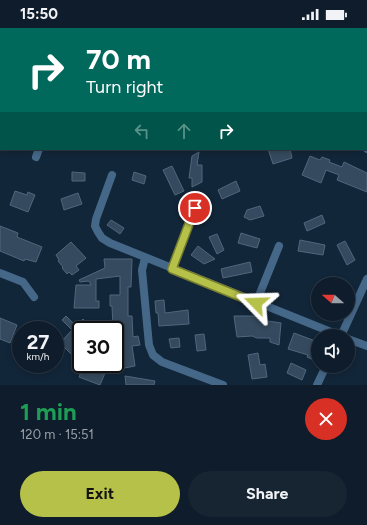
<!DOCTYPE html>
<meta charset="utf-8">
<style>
:root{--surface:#0e1c2b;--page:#172533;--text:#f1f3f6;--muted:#9ba1a9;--line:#2e3a47;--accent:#b6c149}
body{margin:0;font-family:Figtree,sans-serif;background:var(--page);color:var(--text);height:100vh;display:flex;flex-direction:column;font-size:15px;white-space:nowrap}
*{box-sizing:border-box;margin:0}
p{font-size:13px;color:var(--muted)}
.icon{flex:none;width:22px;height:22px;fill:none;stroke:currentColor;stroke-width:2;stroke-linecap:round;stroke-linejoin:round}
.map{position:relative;height:357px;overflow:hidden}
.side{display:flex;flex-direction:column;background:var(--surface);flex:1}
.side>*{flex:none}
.top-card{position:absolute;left:0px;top:0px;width:367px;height:122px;box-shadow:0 2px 6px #0003,0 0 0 1px var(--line);background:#00695c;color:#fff;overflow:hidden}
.needle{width:26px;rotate:291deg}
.tools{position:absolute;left:311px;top:249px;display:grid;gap:8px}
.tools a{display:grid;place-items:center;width:44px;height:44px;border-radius:50%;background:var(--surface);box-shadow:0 2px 6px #0003,0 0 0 1px var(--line);font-size:20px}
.speed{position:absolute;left:12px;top:293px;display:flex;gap:8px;font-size:20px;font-weight:700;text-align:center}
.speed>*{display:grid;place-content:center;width:52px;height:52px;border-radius:50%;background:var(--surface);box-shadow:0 2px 6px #0003,0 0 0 1px var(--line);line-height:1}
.speed small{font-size:10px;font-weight:400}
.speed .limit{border:2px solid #111;border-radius:6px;background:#fff;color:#111}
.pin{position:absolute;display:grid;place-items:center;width:34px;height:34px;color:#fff;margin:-17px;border:2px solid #fff;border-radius:50%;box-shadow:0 1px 4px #0007}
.me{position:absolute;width:44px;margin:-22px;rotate:292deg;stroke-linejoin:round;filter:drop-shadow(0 0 3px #0008)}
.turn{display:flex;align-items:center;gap:14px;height:84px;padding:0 20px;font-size:18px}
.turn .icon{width:52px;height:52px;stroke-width:2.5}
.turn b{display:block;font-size:28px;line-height:34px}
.lanes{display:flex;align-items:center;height:38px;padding:0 20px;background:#0003;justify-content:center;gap:20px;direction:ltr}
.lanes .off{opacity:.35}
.round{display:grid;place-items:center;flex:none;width:42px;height:42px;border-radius:21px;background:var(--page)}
.overview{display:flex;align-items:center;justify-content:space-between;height:68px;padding:0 20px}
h1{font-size:24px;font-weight:700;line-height:30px;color:#1e9e55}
.action{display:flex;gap:8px;margin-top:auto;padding:8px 20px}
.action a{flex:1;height:46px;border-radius:24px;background:var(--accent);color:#111;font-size:16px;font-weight:700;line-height:46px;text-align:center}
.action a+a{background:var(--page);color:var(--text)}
.status{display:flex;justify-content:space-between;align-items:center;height:28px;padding:0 20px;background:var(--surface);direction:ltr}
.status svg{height:11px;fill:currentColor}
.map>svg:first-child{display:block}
</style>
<div class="status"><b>15:50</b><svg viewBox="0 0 49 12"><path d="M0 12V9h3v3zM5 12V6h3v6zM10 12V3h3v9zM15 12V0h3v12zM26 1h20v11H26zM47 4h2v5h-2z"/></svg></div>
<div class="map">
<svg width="367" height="357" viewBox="0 0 367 357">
<rect width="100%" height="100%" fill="#122639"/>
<path fill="#354a5e" stroke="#50667c" d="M268,121H290L292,130L273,136Z
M199,124L197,137H202V154L192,159V150H189L192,128Z
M310,128L320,132L322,129L330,132L329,134L342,139L344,134L367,145V164L337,152L339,147L326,142L321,155L302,147Z
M172,138L184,163L175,167L163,142Z
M72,144L85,145V153H72Z
M134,144L146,148L144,156L132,152Z
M236,153L240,163L222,171L218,162Z
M15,163L27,167L28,164L35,167L28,184L10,177Z
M78,165L82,176L64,182L61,171Z
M260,178L264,188L250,192L244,189L247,182Z
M322,187L325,195L307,203L304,195Z
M111,192L124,200L120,206L107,197Z
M0,198L18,205L17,209L42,219L36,234L25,231L24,233L0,223Z
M241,205L260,211L257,220L238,215Z
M217,206L224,222L217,226L209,209Z
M300,212L325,217L323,227L298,223Z
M345,213L355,232L347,237L337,217Z
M71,214L86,230L76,238L79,242L72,247L69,244L67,246L62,240L63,239L58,233L59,232L56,227Z
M198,218L215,231L204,236L191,227Z
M104,231H132L131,259H128V288H132L133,309L138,308L140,317L132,318L135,338L119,341L115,317V299H113L112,278H110V267H120V248L96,251V273H99V280H74L76,257H91L89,253L80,254L79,252L105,240Z
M250,234L252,244L223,250L221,241Z
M164,272L165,285L188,282L189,296L159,298L158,285H156L155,273Z
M66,288L76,298L83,291L94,302H81V325L76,331L60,315L72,302L62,292Z
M234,288H261V292L281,295L279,317L270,314V310H257L252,308L237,309Z
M0,290L17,297L10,315L0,311Z
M294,305L318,314V329L316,333L307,329L308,327L288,321Z
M204,306L206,322L197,323L195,307Z
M179,310L180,319L171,320L169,311Z
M258,325L260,337L265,336L267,349L252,351L248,327Z
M291,335L306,342L302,352L287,345Z
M84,336H88L105,343L96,344L105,345L100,357L79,349Z
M125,348L155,353L154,357H126Z"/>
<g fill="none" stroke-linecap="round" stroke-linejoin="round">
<path stroke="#456788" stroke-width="8" d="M118,1V0
M234,1V0
M350,1V0
M0,100H1
M366,120L367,121
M36,129L39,121
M112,147L96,191L95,198L98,204L102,210L110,215L341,308
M145,230L142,242L149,317L153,327L162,334L223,357
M172,241L195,180
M0,245L23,254L34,269
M256,275L279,218
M341,308L367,251
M348,311L367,318
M317,357L326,338"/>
</g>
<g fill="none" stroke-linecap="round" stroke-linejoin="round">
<g stroke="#767d2f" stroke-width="10">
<path id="route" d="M195,180L172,241L256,275"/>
</g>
<use href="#route" stroke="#b6c149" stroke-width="7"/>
</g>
</svg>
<div class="tools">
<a><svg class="needle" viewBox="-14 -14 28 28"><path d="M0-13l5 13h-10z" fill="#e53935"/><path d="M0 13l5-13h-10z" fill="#9ba1a9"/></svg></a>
<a><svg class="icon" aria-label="sound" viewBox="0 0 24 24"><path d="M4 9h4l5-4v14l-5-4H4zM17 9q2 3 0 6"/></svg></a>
</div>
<div class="speed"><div>27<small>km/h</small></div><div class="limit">30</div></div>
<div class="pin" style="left:195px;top:180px;background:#d93025"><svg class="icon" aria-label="arrive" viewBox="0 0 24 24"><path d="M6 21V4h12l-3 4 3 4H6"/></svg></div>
<svg class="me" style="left:256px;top:275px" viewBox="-20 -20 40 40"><path d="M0-17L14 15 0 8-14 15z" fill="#b6c149" stroke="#fff" stroke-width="4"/></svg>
<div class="top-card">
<div class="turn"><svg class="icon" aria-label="right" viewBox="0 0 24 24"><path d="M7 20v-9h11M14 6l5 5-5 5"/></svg><div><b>70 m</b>Turn right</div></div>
<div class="lanes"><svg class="icon off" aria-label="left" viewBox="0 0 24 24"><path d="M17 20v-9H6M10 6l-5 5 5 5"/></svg><svg class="icon off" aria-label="ahead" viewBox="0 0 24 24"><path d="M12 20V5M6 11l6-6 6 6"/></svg><svg class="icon" aria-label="right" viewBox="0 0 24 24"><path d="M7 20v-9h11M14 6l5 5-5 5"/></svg></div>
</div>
</div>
<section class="side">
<div class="overview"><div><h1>1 min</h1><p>120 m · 15:51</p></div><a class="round" style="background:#d93025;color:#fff"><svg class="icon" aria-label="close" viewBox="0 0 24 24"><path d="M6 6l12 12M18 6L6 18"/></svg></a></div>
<div class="action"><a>Exit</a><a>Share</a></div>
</section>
